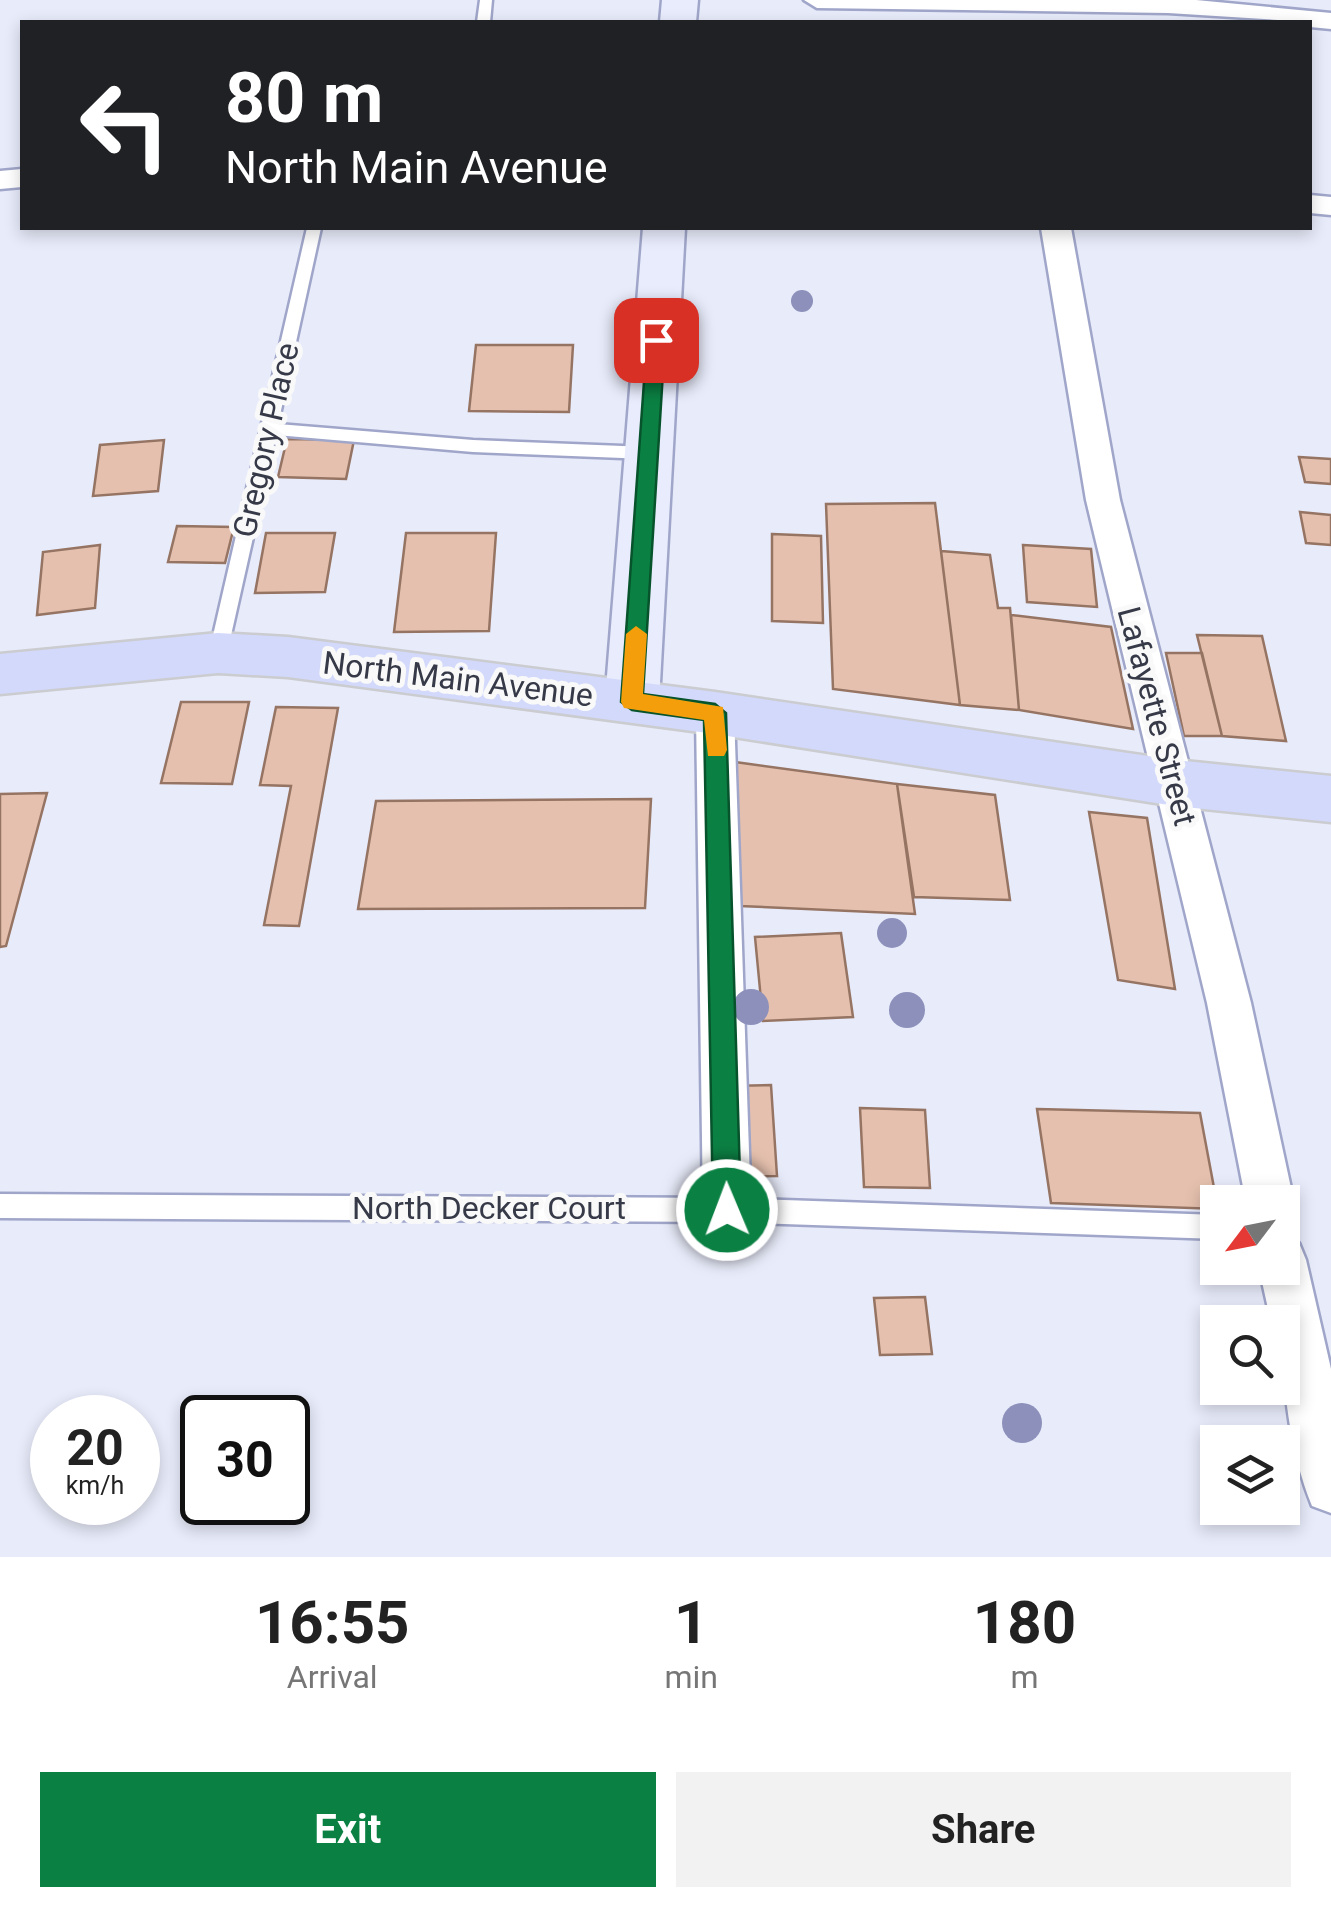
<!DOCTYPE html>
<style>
:root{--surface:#fff;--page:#f2f2f2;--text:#222;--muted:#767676;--accent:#0b8043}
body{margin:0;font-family:Roboto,sans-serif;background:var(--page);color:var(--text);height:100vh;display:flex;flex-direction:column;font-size:38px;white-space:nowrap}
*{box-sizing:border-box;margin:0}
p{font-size:32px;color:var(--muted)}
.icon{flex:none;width:55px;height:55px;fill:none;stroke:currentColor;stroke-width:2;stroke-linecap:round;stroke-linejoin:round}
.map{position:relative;height:1557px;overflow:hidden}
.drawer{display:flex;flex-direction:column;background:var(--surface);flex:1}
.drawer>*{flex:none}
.hud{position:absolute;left:20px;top:20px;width:1292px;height:210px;border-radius:0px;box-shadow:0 5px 15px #0003;background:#202124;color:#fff;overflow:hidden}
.needle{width:65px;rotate:238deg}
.tools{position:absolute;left:1200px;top:1185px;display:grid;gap:20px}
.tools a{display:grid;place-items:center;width:100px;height:100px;border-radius:0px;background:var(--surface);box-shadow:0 5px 15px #0003;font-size:50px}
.speed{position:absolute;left:30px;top:1395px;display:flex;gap:20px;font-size:50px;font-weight:700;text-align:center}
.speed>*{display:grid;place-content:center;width:130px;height:130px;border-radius:50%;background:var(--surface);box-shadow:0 5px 15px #0003;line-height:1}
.speed small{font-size:25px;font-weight:400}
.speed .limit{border:5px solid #111;border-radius:15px;background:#fff;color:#111}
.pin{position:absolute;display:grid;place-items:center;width:85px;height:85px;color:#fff;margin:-42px;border-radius:20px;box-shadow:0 5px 15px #0006}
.me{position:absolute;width:110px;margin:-55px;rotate:359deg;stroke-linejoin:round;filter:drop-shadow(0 0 8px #0008)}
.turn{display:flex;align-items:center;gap:35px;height:210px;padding:0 40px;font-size:45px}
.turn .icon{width:130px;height:130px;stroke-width:2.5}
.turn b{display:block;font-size:70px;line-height:85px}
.eta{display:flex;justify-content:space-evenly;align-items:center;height:170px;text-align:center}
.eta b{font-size:60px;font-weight:700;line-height:70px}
.primary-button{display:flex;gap:20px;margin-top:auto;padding:20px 40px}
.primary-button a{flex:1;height:115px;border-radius:0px;background:var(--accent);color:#fff;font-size:40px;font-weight:700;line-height:115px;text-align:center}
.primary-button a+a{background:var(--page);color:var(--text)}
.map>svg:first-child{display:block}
</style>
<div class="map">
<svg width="1331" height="1557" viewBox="0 0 1331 1557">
<rect width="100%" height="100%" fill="#e8ebfa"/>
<path fill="#e5c0ae" stroke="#967463" stroke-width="2.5" d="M476,345H573L569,412L469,411Z
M287,439L354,440L346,479L278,477Z
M164,440L158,491L93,496L100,445Z
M1299,457L1331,459V484L1305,482Z
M935,503L960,705L833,689L826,504Z
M1300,512L1331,515V545L1306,543Z
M177,526L234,527L225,563L168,562Z
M266,533H335L325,592L255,593Z
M406,533H496L489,631L394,632Z
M772,534L821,536L823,623L772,621Z
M100,545L95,608L37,615L43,552Z
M1023,545L1091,549L1097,607L1027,602Z
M941,551L990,555L998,608H1010L1019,710L960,705Z
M1011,615L1111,627L1133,729L1019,710Z
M1197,635L1262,636L1286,741L1222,736Z
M1166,653H1202L1222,736H1184Z
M181,702H249L232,784L161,783Z
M276,707L338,708L299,926L264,925L291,786L260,785Z
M735,762L897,784L915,914L740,906Z
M897,784L995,795L1010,900L914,897Z
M47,793L6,946L0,947V794Z
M651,799L645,908L358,909L376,801Z
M1089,812L1147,818L1175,989L1118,980Z
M841,933L853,1017L763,1021L755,937Z
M771,1085L777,1176L734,1177L728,1086Z
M860,1108L925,1110L930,1188L864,1187Z
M1037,1109L1200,1113L1218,1209L1051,1203Z
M925,1297L932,1354L880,1355L874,1298Z"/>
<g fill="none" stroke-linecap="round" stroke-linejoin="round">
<g stroke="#a0a6c9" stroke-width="5">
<path id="service" d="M480,0H492L490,22H477Z
M307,228H321L278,424L473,440L648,447L657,453L648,459L473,452L276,435L227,653L218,660L209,653Z
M0,1194L727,1198L1218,1215V1239L727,1222L0,1218Z"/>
</g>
<g stroke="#a0a6c9" stroke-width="5">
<path id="minor" d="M804,0H1196L1331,13V29L1310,27V22L1168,13L817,8Z
M22,169V187L0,189V171Z
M1310,195L1331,197V215L1310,213Z
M1041,228H1071L1120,500L1251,1003L1294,1202L1282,1220V1202H1246L1207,1003L1086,500Z
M715,698L729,702L734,713L751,1210L744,1227L727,1233L710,1227L703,1210L696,713L701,702Z
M1282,1236L1299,1243L1306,1260L1331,1369V1513L1312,1506C1289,1449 1282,1383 1282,1322H1271L1259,1268H1282Z"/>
</g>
<g stroke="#a0a6c9" stroke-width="5">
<path id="secondary" d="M662,0H698L696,22H660Z
M643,228H685L659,701L651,716L632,722L613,716L605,701Z"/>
</g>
<g stroke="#cbcccf" stroke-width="5">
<path id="primary" d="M218,633L288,637L715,692L1175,760L1331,776V822L1175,806L715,734L288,677L218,673L0,694V654Z"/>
</g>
<use href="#service" fill="#fff" fill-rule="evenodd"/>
<use href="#minor" fill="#fff" fill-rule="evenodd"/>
<use href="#secondary" fill="#e9ecfd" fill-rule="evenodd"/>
<use href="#primary" fill="#d3d9fb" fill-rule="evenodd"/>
</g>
<g fill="#8c90ba">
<circle cx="802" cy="301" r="11"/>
<circle cx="892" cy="933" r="15"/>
<circle cx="751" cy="1007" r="18"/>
<circle cx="907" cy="1010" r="18"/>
<circle cx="1022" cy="1423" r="20"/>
</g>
<path fill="#0b8043" stroke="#07532c" stroke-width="2.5" d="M656,334L665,340L643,694L715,704L726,713L741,1210L737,1219L727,1223L717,1219L713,1210L704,720L632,710L621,702L647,340Z"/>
<path fill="#f59e0b" d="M636,626L647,634L643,694L723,707L727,750L724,756H708L704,720L624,708L621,702L626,634Z"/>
<g text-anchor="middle" stroke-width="10" stroke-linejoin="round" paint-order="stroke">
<g font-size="32" fill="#363947" stroke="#f9f9f9">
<text transform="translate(266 440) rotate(-77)" y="11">Gregory Place</text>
<text transform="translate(458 679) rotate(7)" y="11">North Main Avenue</text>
<text transform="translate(1157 716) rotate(75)" y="11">Lafayette Street</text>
<text x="489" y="1219">North Decker Court</text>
</g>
</g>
</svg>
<div class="tools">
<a><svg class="needle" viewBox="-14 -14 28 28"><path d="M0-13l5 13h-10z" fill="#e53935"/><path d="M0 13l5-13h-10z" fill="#767676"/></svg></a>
<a><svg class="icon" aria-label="search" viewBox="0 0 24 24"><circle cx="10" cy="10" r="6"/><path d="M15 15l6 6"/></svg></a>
<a><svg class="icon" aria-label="layers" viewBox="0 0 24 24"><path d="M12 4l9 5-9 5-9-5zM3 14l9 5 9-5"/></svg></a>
</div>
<div class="speed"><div>20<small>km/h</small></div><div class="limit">30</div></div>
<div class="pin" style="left:656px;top:340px;background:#d93025"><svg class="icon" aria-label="arrive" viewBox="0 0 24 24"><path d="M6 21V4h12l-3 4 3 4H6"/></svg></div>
<svg class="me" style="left:727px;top:1210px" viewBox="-20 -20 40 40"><circle r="17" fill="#0b8043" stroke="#fff" stroke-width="3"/><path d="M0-11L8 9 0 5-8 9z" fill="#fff"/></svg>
<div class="hud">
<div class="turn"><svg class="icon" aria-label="left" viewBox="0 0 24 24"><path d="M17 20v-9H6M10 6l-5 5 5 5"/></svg><div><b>80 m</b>North Main Avenue</div></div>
</div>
</div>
<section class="drawer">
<div class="eta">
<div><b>16:55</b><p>Arrival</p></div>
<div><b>1</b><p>min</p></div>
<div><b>180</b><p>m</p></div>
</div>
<div class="primary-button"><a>Exit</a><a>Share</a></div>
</section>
